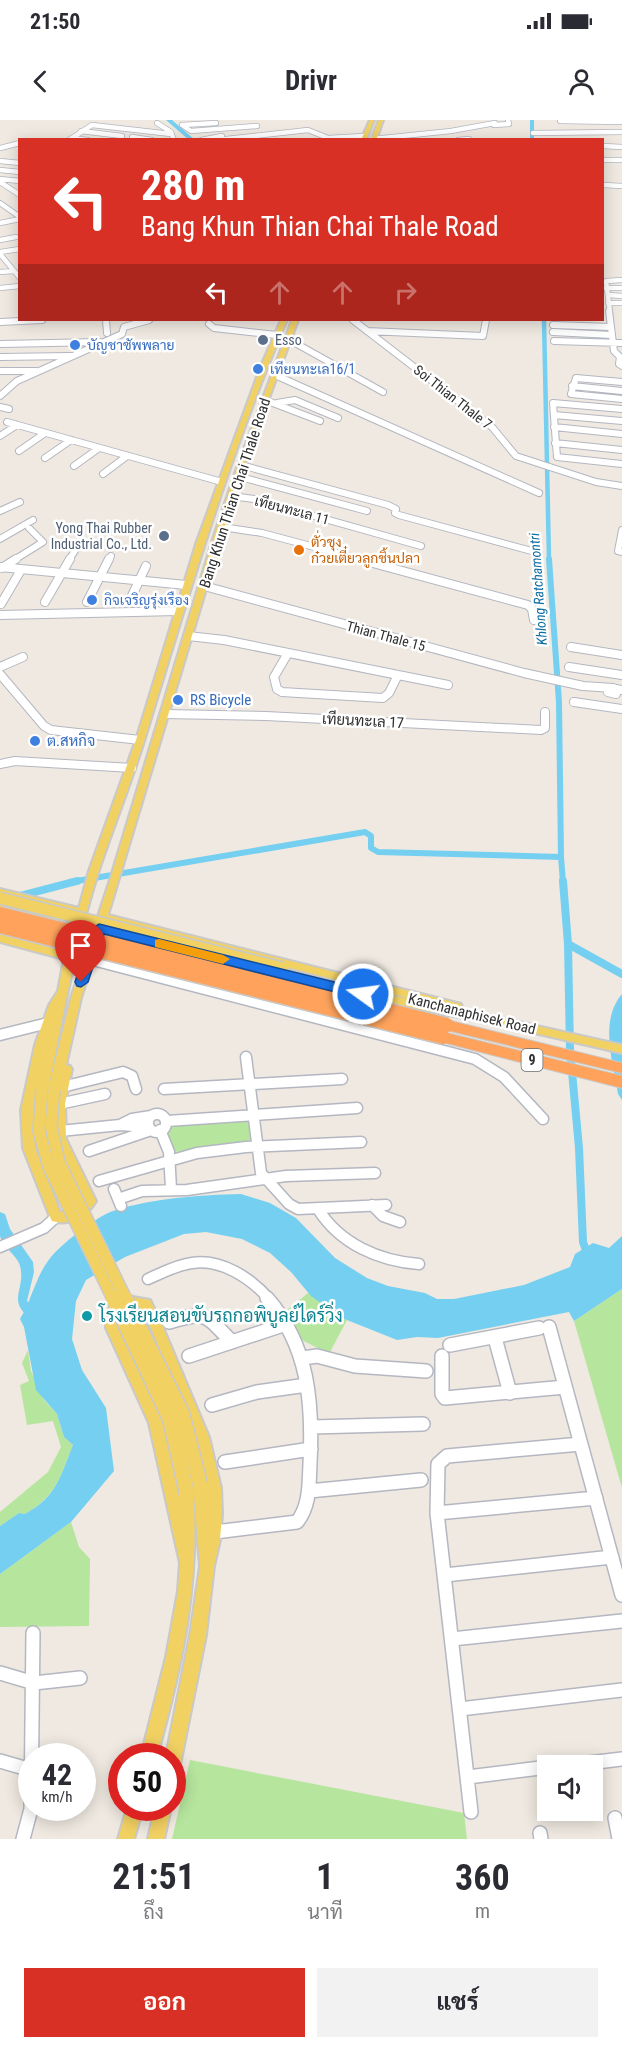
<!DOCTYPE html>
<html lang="th">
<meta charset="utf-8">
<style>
:root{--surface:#fff;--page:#f2f2f3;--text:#2b2b33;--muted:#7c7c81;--accent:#d93025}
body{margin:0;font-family:"Roboto Condensed",Sarabun,sans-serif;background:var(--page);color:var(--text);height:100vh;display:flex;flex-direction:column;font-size:22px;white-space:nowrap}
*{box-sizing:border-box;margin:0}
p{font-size:20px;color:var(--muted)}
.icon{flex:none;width:33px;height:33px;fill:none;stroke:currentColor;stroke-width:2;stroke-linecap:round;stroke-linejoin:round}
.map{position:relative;height:1719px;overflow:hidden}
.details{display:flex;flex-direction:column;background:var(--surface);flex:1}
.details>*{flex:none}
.banner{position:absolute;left:18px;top:18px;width:586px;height:183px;border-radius:0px;box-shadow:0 3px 15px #0003;background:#d93025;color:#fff;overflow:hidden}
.tools{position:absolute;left:537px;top:1635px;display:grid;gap:12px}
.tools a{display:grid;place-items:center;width:66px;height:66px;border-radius:0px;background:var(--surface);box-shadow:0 3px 15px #0003;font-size:30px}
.speed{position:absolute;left:18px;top:1623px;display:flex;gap:12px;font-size:30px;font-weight:700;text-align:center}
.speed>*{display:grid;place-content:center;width:78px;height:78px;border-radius:50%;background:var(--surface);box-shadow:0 3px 15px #0003;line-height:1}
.speed small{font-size:15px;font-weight:400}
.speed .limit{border:9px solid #d22;background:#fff;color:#111}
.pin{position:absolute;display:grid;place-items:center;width:51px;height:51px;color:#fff;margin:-62px -26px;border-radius:50% 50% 50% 0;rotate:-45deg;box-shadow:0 0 6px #0007}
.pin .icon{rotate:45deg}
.me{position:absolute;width:66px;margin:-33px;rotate:284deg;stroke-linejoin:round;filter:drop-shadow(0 0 4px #0008)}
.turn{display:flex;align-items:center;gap:21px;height:126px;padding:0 24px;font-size:27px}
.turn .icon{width:78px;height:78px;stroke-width:2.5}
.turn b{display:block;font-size:42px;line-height:51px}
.lanes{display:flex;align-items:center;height:57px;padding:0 24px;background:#0003;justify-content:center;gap:30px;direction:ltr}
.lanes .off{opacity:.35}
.eta{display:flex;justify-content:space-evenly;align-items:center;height:102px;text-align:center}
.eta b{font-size:36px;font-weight:700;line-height:42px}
.cta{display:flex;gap:12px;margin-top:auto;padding:12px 24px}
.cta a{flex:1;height:69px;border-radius:0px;background:var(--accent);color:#fff;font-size:24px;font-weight:700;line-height:69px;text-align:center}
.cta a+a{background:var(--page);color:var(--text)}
.status{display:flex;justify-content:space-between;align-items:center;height:42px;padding:0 30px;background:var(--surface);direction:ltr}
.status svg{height:16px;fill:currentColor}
header{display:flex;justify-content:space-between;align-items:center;height:78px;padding:0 24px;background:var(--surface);font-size:27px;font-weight:700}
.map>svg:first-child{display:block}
</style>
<div class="status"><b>21:50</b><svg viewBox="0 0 49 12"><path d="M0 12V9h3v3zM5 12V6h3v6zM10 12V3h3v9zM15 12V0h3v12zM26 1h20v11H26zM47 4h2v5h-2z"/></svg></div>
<header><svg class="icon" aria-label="back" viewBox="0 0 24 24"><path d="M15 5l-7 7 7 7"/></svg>Drivr<svg class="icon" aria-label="person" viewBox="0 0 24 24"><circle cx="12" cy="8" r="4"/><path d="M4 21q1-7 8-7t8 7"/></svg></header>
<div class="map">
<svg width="622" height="1719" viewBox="0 0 622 1719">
<rect width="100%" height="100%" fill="#efe9e1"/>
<path fill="#b6e59e" d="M248,1001L252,1023L246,1024L174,1032L164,1012L170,1005Z
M622,1169V1368L574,1201Z
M308,1173L347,1200L329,1234L302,1220L286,1191Z
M28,1230L31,1251L44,1280L57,1294L64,1317L73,1325C60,1357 57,1375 25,1394L19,1393L0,1406V1392L48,1352L61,1327L53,1301L27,1305L20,1265L29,1261L22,1243Z
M71,1402L79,1427L90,1439L89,1506L0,1507V1454Z
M190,1640L464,1693L467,1719H172Z"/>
<path fill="#75cff0" d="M622,874V980L618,974C613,942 599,901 622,874Z
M241,1074L270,1083L296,1098L335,1138L367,1158L388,1166L425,1173L437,1179H454L524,1165L570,1147L575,1134L593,1123L609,1128L622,1116V1169L574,1201L569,1192L438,1218L417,1217L397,1220L342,1198L311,1176L291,1152L270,1133L242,1119L206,1112L184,1114L125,1137L86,1160L76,1181L72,1219L82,1250L106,1288L114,1351L71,1402L0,1454V1406L19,1393L25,1394C57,1376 60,1357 73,1325L64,1317L57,1294L36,1270L24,1207L20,1199C31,1181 36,1157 48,1141C57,1127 97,1096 113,1091C152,1078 201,1075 241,1074Z"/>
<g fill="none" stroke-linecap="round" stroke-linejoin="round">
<path stroke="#75cff0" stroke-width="4" d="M532,0V20"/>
<path stroke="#75cff0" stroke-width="4.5" d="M544,200L549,440"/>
<path stroke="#75cff0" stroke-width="6" d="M549,439L559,582L561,737
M71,762L365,712L371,716V728L378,732L561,737L563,762"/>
<path stroke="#75cff0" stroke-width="8" d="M563,761L568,824L622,854
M12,778L77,761
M568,824L570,930L579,1028L583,1122L588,1136"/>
<path fill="#75cff0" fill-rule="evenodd" d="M166,0H172L195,20H189Z
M0,1092L5,1094L10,1109L33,1142L34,1152L27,1181L33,1187L45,1192L47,1197L45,1202L40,1203C0,1184 29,1169 19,1143C15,1134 2,1126 0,1116C0,1109 0,1100 0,1092Z"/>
<g stroke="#b4b7c1" stroke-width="6">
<path id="minor-far4" d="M560,1L622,2
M157,3L171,12L174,20
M182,5L191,11L257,6
M182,5L216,3
M494,5L509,4L508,0
M81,11L122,16
M533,13L622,12
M132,17L152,20
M72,18L88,20
M373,19L451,11L495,3
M69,20L92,5L171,14
M201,20L222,16
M217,20L308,10L328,18L364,16
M458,20L469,19
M603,26L622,27
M0,28L20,23
M603,40H622
M0,41L20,43
M0,50L20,52
M0,59L20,61
M0,62L20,75
M603,65L622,66
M0,83L20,97
M0,103L20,99
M0,120L16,117
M0,132L20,129
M0,134L20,158
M0,152L14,151
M0,168L20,166
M606,168H622
M608,175L622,176
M608,183H622
M610,192L606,161L622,160"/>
</g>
<g stroke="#b4b7c1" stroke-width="8">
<path id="minor-far3" d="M609,191L614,231L620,237L619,244L622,246
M106,200L107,213
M353,200L492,307L516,336L596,362L622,366
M0,202L42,200
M209,204L214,208L277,215
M553,205L611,207
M367,211L483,216L486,200
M553,212L612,215
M288,219L383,272
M554,221L622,223
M0,224L100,222
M0,237L70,236
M0,251H36
M275,255L539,373
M622,262L576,258L571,274L622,279
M572,266L622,271
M0,276L17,261L122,214L124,207L149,200
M265,280L320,301
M277,283L295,280L338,298
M0,287L9,289
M622,289L553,283L557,337L622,344
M554,295L622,301
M7,302L222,362
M554,307L622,314
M0,316L17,305
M555,323L622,330
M19,331L45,313
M45,338L71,320
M241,345L388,385L396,389L395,393L399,395L539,433
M74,346L99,328
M103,354L127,336
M237,356L367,391
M231,376L254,379L421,426
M0,391L20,382
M222,407L262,413L363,440
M622,410L618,431L622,432
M0,419L33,400
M14,440L43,422L29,408
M69,440L76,429
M109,440L111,436"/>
</g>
<g stroke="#b4b7c1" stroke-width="10">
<path id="minor-far2" d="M358,439L528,485L532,489L534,500
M0,447L186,465
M2,448L16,439
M204,466L524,553L583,566L613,568
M130,480L146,446
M45,482L70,439
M87,482L109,439
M1,484L21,450
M0,495L178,491
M188,516L224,520L448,565
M571,527L622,535
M288,533L274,557L277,569L282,572L383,578L389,573L398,555
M0,547L23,537
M569,547L622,555
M0,554L44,606L51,610L140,620
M617,570L616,574L608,572L611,568L622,570
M574,582L622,589
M165,594L266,596L541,610L545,608V592
M0,644L15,641L132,648"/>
</g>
<g stroke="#b4b7c1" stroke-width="13">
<path id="minor-far1" d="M89,839L475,939L504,957L543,999
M0,915L48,903
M246,937L261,1053L289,1084L298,1089L386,1085
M62,967L123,952L132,956L136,969
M164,969L342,959
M59,984L105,974
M148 1003a9 9 0 1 1 18 0a9 9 0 1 1-18 0Z
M167,1001L357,988
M120,1005L132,999L151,996
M160,1010L169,1032L171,1069
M60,1011L120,1005L148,1007
M89,1031L151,1010
M99,1061L197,1033L246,1027L361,1022
M114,1069L121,1086
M118,1079L142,1071L187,1070L286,1056L375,1053
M372,1085L383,1096L400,1102
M318,1089C340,1124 379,1141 419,1144
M0,1127L44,1108L56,1097
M148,1159C162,1153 176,1145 192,1143C220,1138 251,1158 269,1179"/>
</g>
<g stroke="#b4b7c1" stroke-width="16">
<path id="minor" d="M169,1202C208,1190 205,1195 232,1222
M549,1207L622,1475
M495,1218L510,1273
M450,1225L539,1208
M189,1236L286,1204
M442,1236V1274L445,1278L565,1267
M303,1238L317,1236L355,1246L426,1251
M212,1285L257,1272L307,1265
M312,1307L423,1304
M225,1342L311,1329
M309,1371L421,1360
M437,1393L596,1378
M215,1412L297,1402C310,1386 309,1364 310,1344C313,1283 309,1226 267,1178
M445,1455L612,1437
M452,1519L622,1501
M0,1553L34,1563L80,1558
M460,1589L622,1570
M0,1641L31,1650
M564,1646L622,1639
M468,1657L548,1647
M82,1658H85
M471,1692L437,1393L438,1344L447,1336L581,1324
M615,1698L619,1719
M540,1713L541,1719
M23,1719L31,1689L33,1513"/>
</g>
<g stroke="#c9c9c9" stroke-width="4">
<path id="major" d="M370,0H374L366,20H361Z
M379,0H383L376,20H371Z
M281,200H287C230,332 190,471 148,608C134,656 115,702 99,750C76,821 63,896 48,970L46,973H38L37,970L33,990L35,1028L60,1092L71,1091L84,1080L54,1019L53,984L55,974L50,973L48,970L71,878L110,760L212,422L234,356L292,200H298L240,356L108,795L457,883L461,884L462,887L461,889L622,925V933L504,906L363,878L102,813L81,878L66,945L70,946L72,949L65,984L66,1019L96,1081C87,1097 69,1106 52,1101L50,1097L23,1028L21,990L35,925L49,885L58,871L64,839L0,822V814L66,832L74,806L0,787V781L75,799L77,794L0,775V769L79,788L89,751L136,620L196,424L261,246ZM106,801L419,881L363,870L105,807Z
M127,1176L150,1180L159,1198L209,1317L221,1368L222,1394L220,1420L214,1446L206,1515L180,1645L178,1651L172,1653V1636H166L190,1515L200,1446L193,1364L195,1359L200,1357L205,1360C198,1318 181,1280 164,1240C157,1223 151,1205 141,1189L129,1188L118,1196V1208L163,1303L179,1377V1369L181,1364L186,1362L191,1364L193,1369C200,1463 182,1547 157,1636H141L166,1537L178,1471L180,1443L149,1303L106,1208C106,1189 109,1184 127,1176Z
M127,1688H143L134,1719H118Z
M155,1688H171L164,1719H148Z"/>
</g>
<g stroke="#c9c9c9" stroke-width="2">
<path id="highway" d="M447,900L622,943V953L442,909L440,905L442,901Z
M443,912L622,956V968L438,921L436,917L438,913Z"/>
</g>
<use href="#minor-far4" stroke="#fff" stroke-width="4.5"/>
<use href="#minor-far3" stroke="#fff" stroke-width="6"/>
<use href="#minor-far2" stroke="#fff" stroke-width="8"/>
<use href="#minor-far1" stroke="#fff" stroke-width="10"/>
<use href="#minor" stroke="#fff" stroke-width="13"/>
<use href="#major" fill="#f2d163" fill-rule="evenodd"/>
<use href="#highway" fill="#ffa35c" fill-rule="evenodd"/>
<g stroke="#c9c9c9" stroke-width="14" stroke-linecap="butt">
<path id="major-bridge-far1" d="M0,778L283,848
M42,970L39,1011L49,1047L113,1179
M54,970L51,1006L59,1042L126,1179"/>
</g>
<g stroke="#c9c9c9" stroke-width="17" stroke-linecap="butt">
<path id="major-bridge" d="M113,1178L170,1299L186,1369
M125,1178L182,1293L200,1364"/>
</g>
<g stroke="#c9c9c9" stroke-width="17" stroke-linecap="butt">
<path id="highway-bridge" d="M0,794L447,905
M0,806L443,917"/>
</g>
<use href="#major-bridge-far1" stroke="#f2d163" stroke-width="11"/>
<use href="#major-bridge" stroke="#f2d163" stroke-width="14"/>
<use href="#highway-bridge" stroke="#ffa35c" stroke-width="14"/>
</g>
<path fill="#1a73e8" stroke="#114b97" stroke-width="1.5" d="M99,804L363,869L369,874L363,879L104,814L88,862L81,867L77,866L75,862L93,808Z"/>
<path fill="#f59e0b" d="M159,819L223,835L230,839L223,844L155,827V820Z"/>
<g fill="#5c6f8a" stroke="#fff" stroke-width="2">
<circle cx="263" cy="220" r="6"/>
<circle cx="164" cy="416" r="6"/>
</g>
<g fill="#3f7fe0" stroke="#fff" stroke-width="2">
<circle cx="75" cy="225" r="6"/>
<circle cx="258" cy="249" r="6"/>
<circle cx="92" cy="480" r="6"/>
<circle cx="178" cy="580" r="6"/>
<circle cx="35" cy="621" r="6"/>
</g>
<circle fill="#e8710a" stroke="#fff" stroke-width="2" cx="299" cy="430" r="6"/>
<circle fill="#0f9aa8" stroke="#fff" stroke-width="2" cx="87" cy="1196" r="6"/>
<g text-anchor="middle" stroke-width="5" stroke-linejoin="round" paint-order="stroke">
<g font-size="14" fill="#4e5e75" stroke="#fff" text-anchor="start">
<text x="275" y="225">Esso</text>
<text x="152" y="413" text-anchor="end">Yong Thai Rubber<tspan x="152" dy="16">Industrial Co., Ltd.</tspan></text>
</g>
<g font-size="14" fill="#366cbe" stroke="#fff" text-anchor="start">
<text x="87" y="230">บัญชาซัพพลาย</text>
<text x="270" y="254">เทียนทะเล16/1</text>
<text x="104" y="485">กิจเจริญรุ่งเรือง</text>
</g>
<g font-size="14" fill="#2e2e2e" stroke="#fff">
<text transform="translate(453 277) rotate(38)" y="5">Soi Thian Thale 7</text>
<text transform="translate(292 390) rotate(15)" y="5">เทียนทะเล 11</text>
<text transform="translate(386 516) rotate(15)" y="5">Thian Thale 15</text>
</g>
<g font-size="14" fill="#c56008" stroke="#fff" text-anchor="start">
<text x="311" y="427">ตั่วซุง<tspan x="311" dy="16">ก๋วยเตี๋ยวลูกชิ้นปลา</tspan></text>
</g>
<g font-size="14" font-style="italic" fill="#0d6fa3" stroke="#fff">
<text transform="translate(538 469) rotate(-94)" y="5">Khlong Ratchamontri</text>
</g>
<rect fill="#fff" stroke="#6d6d6d" stroke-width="1.5" x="521.5" y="929" width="21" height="22" rx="4.5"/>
<g font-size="14" font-weight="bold" fill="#2e2e2e">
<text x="532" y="945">9</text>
</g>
<g font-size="15" fill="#2e2e2e" stroke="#fff">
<text transform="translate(235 373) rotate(-72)" y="5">Bang Khun Thian Chai Thale Road</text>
<text transform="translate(363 601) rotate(3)" y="5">เทียนทะเล 17</text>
<text transform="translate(472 894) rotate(14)" y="5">Kanchanaphisek Road</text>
</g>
<g font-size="15" fill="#366cbe" stroke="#fff" text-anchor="start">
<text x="190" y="585">RS Bicycle</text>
<text x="47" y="626">ต.สหกิจ</text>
</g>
<g font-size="18" fill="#0d838f" stroke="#fff" text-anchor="start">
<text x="99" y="1202">โรงเรียนสอนขับรถกอพิบูลย์ไดร์วิ่ง</text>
</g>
</g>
</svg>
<div class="tools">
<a><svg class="icon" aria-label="sound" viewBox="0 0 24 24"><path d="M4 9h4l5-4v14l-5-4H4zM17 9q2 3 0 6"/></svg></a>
</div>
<div class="speed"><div>42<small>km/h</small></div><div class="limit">50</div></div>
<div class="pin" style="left:81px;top:862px;background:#d93025"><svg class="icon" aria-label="arrive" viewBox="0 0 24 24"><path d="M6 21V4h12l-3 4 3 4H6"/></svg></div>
<svg class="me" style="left:363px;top:874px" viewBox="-20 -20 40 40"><circle r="17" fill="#1a73e8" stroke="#fff" stroke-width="3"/><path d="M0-11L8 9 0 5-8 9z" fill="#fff"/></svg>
<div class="banner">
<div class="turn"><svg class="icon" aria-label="left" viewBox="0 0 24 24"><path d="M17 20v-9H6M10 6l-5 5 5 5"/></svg><div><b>280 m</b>Bang Khun Thian Chai Thale Road</div></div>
<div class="lanes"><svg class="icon" aria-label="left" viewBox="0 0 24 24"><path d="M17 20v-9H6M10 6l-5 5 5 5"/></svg><svg class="icon off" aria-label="ahead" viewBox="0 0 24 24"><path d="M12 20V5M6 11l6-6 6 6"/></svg><svg class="icon off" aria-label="ahead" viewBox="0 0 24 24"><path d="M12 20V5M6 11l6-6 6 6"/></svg><svg class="icon off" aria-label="right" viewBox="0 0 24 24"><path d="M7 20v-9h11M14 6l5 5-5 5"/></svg></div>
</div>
</div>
<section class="details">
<div class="eta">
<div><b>21:51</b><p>ถึง</p></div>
<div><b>1</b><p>นาที</p></div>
<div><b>360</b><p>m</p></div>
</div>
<div class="cta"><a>ออก</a><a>แชร์</a></div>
</section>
